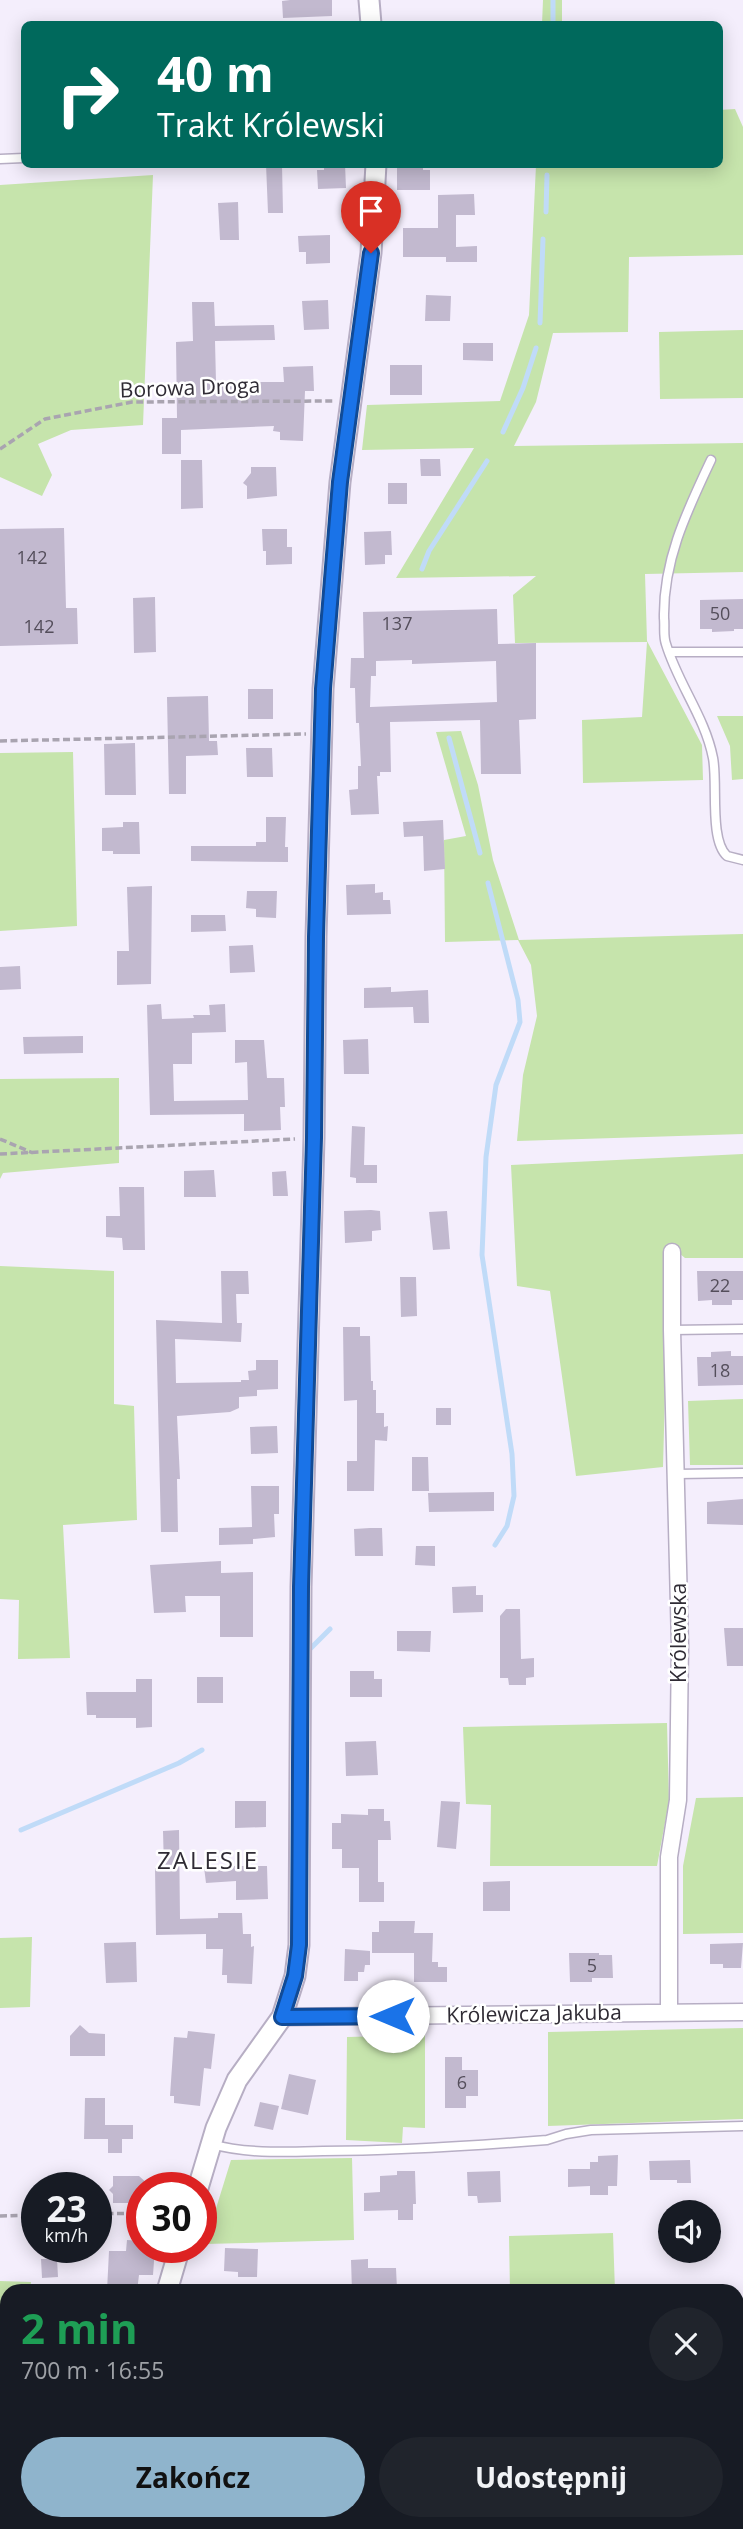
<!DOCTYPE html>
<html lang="pl">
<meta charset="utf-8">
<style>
:root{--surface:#171b24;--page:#20242c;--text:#f1f3f6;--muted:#9ea1a6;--accent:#8fb4cc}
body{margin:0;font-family:"Open Sans",sans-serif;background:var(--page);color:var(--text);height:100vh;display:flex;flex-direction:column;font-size:26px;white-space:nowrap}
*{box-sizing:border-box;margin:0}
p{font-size:23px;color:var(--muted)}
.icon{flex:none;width:38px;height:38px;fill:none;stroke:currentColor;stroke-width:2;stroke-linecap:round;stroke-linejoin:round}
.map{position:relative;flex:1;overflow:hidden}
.drawer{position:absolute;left:0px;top:2284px;width:744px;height:247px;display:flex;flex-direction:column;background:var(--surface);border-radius:21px 21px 0 0;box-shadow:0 4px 18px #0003}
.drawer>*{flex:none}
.banner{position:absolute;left:21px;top:21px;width:702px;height:147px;border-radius:10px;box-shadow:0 4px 18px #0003;background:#00695c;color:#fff;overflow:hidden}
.controls{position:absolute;left:658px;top:2200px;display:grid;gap:14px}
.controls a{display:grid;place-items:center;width:63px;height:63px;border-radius:50%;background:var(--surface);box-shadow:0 4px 18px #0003;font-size:35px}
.speed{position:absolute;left:21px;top:2172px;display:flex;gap:14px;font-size:35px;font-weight:700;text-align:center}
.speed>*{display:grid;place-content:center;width:91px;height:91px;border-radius:50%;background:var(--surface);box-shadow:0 4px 18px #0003;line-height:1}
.speed small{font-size:18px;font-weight:400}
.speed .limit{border:10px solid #d22;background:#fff;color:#111}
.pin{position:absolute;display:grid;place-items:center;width:60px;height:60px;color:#fff;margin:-72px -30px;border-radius:50% 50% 50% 0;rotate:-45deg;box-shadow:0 0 7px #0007}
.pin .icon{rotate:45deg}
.me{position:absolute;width:77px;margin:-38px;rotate:270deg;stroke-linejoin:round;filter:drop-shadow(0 0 5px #0008)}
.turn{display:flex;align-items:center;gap:24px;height:147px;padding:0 21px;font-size:32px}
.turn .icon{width:91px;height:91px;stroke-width:2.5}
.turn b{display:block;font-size:49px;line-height:60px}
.round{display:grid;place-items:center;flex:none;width:74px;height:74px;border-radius:37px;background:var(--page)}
.head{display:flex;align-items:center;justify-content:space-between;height:119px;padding:0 21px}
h1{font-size:42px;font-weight:700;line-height:52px;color:#1e9e55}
.cta{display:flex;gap:14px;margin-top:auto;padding:14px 21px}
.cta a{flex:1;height:80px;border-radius:42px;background:var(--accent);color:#111;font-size:28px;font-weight:700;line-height:80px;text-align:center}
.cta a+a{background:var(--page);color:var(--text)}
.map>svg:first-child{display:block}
</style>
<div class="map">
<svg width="743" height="2529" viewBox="0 0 743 2529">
<rect width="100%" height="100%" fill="#f4eefc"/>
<path fill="#c6e4ac" d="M543,0H562V24H542Z
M735,109L743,127V255L629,257L628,332L553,333L536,402L514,446L743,443V572L645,574L647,641L702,745L703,780L583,783L582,720L642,717L647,642L515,643L513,595L536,576L396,578L474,448L362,450L367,405L500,401L529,315L536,165L719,164V110Z
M153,175L143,425L71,430L38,444L52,475L42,496L0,477V185Z
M743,330V398L660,399L659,332Z
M717,716H743V779L732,780L730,746Z
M461,731L478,785L493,860L519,940L743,934V1134L517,1141L523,1075L537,1016L531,965L518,940L445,942L444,840L466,836L436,732Z
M73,752L77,926L0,931V753Z
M119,1078V1163L3,1173L0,1179V1079Z
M743,1154V1258H685L669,1245L663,1467L576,1476L550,1291L517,1286L511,1165Z
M0,1266L114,1271V1404L134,1406L137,1520L63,1525L70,1658L18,1659L19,1600L0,1599Z
M743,1399V1465H690L688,1401Z
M667,1723L669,1801L657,1866H490L491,1805L466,1804L463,1727Z
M743,1797V1933L683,1934V1866L696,1798Z
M32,1937L30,2007L0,2008V1938Z
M743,2028V2119L548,2126V2032Z
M425,2035V2128L403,2127L402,2143L346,2140L347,2037Z
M352,2158L354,2240L205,2244L231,2160Z
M613,2233L615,2291H510L509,2236Z
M0,2281L31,2282L30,2291H7V2356H0Z
M270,2524H600V2529H270Z"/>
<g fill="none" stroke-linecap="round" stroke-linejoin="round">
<path stroke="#c0dbf8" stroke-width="5" d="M553,24V0
M546,212L547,175
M540,323L543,239
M503,432L523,388L536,348
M422,569L429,551L487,461
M449,738L480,853
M488,883L518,1000L520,1022L496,1085L486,1157L482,1255L512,1454L514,1496L507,1526L495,1545
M309,1650L330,1629
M21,1830L179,1763L202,1750"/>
</g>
<path fill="#c2b9cf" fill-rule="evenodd" d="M290,0H332V16L283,18L282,1Z
M266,164H282L283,213H268Z
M324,164H345L346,188L318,189L317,170H324Z
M397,164H423V170H430V190H397Z
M474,194L475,215H456V247L477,246V262H446V257H403V228H438V195Z
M238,202L239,240H220L218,203Z
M330,235V263L306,264V252H299L298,236Z
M426,295L451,296L450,321H425Z
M328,300L329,329L304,330L302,301Z
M192,302H214L215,326L274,325L275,340L215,341L216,382H284L283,367L313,366L314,391H305L303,441L280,440V432L273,431L274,426L181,430V454H162V418H177L176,342L193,341Z
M463,343H493V361L463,360Z
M390,365H422V395H390Z
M420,459H440L441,476H421Z
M181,460H202L203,508L181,509Z
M251,467H276L277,496L247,499V486L243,483L251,473Z
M388,483H407V504H388Z
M64,528L66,608H77L78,644L0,646V529Z
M262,529H287V547H292V564L266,565V551H263Z
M391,531L392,555H385V564L365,565L364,532Z
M155,597L156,652L134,653L133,598Z
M743,599V629H734V631L712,632V629H700V600Z
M497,609L498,644L536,643V719L519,720L521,774H481L480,720L390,722L391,772H380V776H377L379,814L351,815L349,790L358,789V766H361L359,723H356L355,688H350L351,658H364L363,612ZM412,660V664L496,661L497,702L370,707L371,676H376V661Z
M248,689H273V719H248Z
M208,696L209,741H217L218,755L186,756V794H169L167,697Z
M135,743L136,795H105L104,744Z
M246,748H272L273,777H247Z
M266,817H286L285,847H288V862L191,861V846H256V842H266Z
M443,820L445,869L424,871L423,836L404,837L403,822Z
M123,822H139L140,854H113V851H102V828L123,827Z
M375,884V893L383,892V900H390L391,914L347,915L346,885Z
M152,886L151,984L117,985V951H129L127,887Z
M247,891H277L276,918L256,917V909L246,908Z
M191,915H225L226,931L191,932Z
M253,945L255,972L230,973L229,946Z
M20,966L21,989L0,990V967Z
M391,987V992L428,990L429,1023H414L413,1007L364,1008V988Z
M161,1004L162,1019L194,1018L193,1015H210L209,1005L225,1004L226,1032L192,1033V1064H173L174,1101L248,1100L247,1062L235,1063V1040H264L267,1078H284L285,1107H280L281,1130L244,1131V1114L150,1115L147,1005Z
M83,1036V1053L24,1054L23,1037Z
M368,1039L369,1074H344L343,1040Z
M352,1126L365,1127L364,1165H377V1183H356V1178L350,1177Z
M214,1170L216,1197H184V1171Z
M286,1171L288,1196H273L272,1172Z
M119,1187H144L145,1250H123L122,1238L106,1237V1216H120Z
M371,1210L380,1211L381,1230L372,1231V1241L345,1243L344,1211Z
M447,1211L450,1249L433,1250L429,1212Z
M221,1271H248L249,1294H236L237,1323H242L241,1342L175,1339L176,1383L241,1382V1380H249L248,1371L256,1370V1360H278V1389L257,1390V1396L239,1397V1408L230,1412L177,1416L180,1479H177L178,1532H161L156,1320L222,1323Z
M697,1271H743V1300H732V1305H712V1300L698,1301Z
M400,1277H416L417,1316L401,1317Z
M343,1327H360V1336H370L371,1381H373V1390H376V1413H384V1427L388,1426L387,1441L375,1440L374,1491H347V1461H357V1400L344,1401Z
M731,1351V1356H743V1385L698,1386L697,1357H711V1352Z
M436,1408H451V1425H436Z
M277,1426L278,1453L251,1454L250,1427Z
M412,1457H428L429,1491H412Z
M251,1486H279V1514H274L275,1537L253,1539V1544L219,1545V1528L252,1527Z
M494,1492V1511L429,1512L428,1493Z
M743,1499V1525L707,1524V1502Z
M370,1528H382L383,1556H355L354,1529Z
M416,1546H435V1566L415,1565Z
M221,1561V1573L253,1572V1637H220V1596H185L186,1612L154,1613L150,1565Z
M476,1586V1595H483V1612L453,1613L452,1587Z
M506,1609H520L521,1659L534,1658V1677L526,1678V1685H509L508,1678H500V1616Z
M724,1628H743V1666H727Z
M397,1631H431L430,1652L397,1651Z
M350,1671H374V1679H382V1697H350Z
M197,1677H223V1703H197Z
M136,1679H152V1727L136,1728V1718H96V1715H87L86,1692H136Z
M376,1741L378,1775L346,1776L345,1742Z
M235,1801H266V1827L235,1828Z
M441,1801L460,1802L456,1849L437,1847Z
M368,1809H384V1821H390L391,1840H378V1882H384V1902H359V1868H342V1849H332V1823H341V1814L368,1815Z
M179,1830L180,1919L218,1918V1913H242L243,1934H251V1947L254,1946L252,1984L227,1983V1975H222L223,1949H206V1934L156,1935L155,1868H164L163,1831Z
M223,1866H267L268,1899L236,1900V1881L206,1883L204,1867Z
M510,1881V1911H483V1882Z
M379,1921H415L414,1933H433L432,1962H438V1967H447V1982H414V1953H372V1932H379Z
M136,1942L137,1982L106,1983L104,1943Z
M743,1943L741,1968H723V1964H710V1944Z
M345,1949L370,1951V1965H365L364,1972H358V1981H344Z
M569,1953H599V1955H612L613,1978H592V1982H570Z
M80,2025L89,2033L105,2034V2056H70V2036Z
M188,2031L215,2034L211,2069L204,2068L200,2106L174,2103V2096H170L174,2037L187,2038Z
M445,2057H462V2070H478V2096H466V2108H445Z
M289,2074L316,2080L308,2115L281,2109Z
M85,2098H105V2125H133V2139H122V2153H108V2139H84Z
M260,2102L279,2106L273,2130L254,2126Z
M618,2155L617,2186H608V2195H590V2186L568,2187V2169H590V2162H598V2156Z
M690,2160L691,2183H677V2180H650L649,2161Z
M397,2171H415L416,2204H413V2220H398V2210L364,2211V2193L380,2192V2176L397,2175Z
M500,2171L501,2202L478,2203L477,2196H468L467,2172Z
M113,2176H139L148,2184L142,2188V2203H113V2194L109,2190L113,2186Z
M127,2240L142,2241V2247H155L153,2275H139L137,2291H107L109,2251H126Z
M225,2248L258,2249L257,2277H238V2272L224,2271Z
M41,2259H57L58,2277L42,2278Z
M368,2259V2268H396L397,2289L352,2291L351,2260Z"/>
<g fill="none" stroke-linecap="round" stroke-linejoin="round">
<g stroke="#b7aec4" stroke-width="11">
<path id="service" d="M0,159L24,158
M711,460C687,511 663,560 664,618C665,626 663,636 666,644C678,684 705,717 713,758C718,783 709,840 727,856L743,860
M670,652H743
M672,1330L743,1329
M677,1474L743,1473
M211,2144C247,2154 285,2152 323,2151C398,2151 472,2146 547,2140L566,2134L591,2130L743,2126"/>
</g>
<g stroke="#b7aec4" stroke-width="19">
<path id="minor" d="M669,2013V1857L678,1800L680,1645L672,1330V1252
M282,2017L743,2012"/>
</g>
<g stroke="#b7aec4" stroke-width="23">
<path id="tertiary" d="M369,0L371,24
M198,2188L216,2128L237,2080L282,2017L295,1976L299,1945L301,1587L314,1138L316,937L323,689L340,482L371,253L376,164
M167,2291L180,2247
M98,2529L100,2524"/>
</g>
<path stroke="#a9a4b0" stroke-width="3.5" stroke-dasharray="7 3.5" stroke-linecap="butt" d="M0,449L45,419L132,402L334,401
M0,741L306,734
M0,1139L33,1153
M0,1154L295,1139
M96,2214L142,2213
M0,2216L37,2215"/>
<use href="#service" stroke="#fff" stroke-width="8"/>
<use href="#minor" stroke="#fff" stroke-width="16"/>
<use href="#tertiary" stroke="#fff" stroke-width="19"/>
</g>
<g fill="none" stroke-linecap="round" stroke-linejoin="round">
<g stroke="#114b97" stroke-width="18">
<path id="route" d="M371,253L340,482L323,689L316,937L314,1138L301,1587L299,1945L295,1976L282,2017L393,2016"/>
</g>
<use href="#route" stroke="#1a73e8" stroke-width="12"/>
</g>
<g text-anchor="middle" stroke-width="5" stroke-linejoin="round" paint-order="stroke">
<g font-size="18" fill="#544e5b">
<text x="32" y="564">142</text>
<text x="720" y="620">50</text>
<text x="397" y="630">137</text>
<text x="39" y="633">142</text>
<text x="720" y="1292">22</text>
<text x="720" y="1377">18</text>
<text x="592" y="1972">5</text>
<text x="462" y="2089">6</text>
</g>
<g font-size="21" fill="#2f2b34" stroke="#fff">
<text transform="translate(190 388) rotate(-2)" y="7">Borowa Droga</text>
<text transform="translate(679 1633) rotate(-90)" y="7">Królewska</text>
<text transform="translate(534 2014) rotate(-1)" y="7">Królewicza Jakuba</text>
</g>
<g font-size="24" letter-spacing="2" fill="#2f2b34" stroke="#fff">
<text x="208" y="1869">ZALESIE</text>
</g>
</g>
</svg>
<div class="controls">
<a><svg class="icon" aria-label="sound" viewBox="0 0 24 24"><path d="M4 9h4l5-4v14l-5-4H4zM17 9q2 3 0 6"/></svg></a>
</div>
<div class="speed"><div>23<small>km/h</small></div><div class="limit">30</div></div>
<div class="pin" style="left:371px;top:253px;background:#d93025"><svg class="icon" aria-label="arrive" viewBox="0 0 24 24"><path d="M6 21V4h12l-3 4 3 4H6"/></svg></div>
<svg class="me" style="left:393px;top:2016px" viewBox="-20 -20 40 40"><circle r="19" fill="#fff"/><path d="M0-13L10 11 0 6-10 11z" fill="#1a73e8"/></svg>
<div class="banner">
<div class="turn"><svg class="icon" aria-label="right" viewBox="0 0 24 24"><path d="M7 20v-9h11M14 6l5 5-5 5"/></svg><div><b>40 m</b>Trakt Królewski</div></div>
</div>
<section class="drawer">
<div class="head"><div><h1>2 min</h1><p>700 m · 16:55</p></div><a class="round"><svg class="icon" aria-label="close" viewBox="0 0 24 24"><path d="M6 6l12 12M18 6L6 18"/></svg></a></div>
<div class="cta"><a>Zakończ</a><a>Udostępnij</a></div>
</section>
</div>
